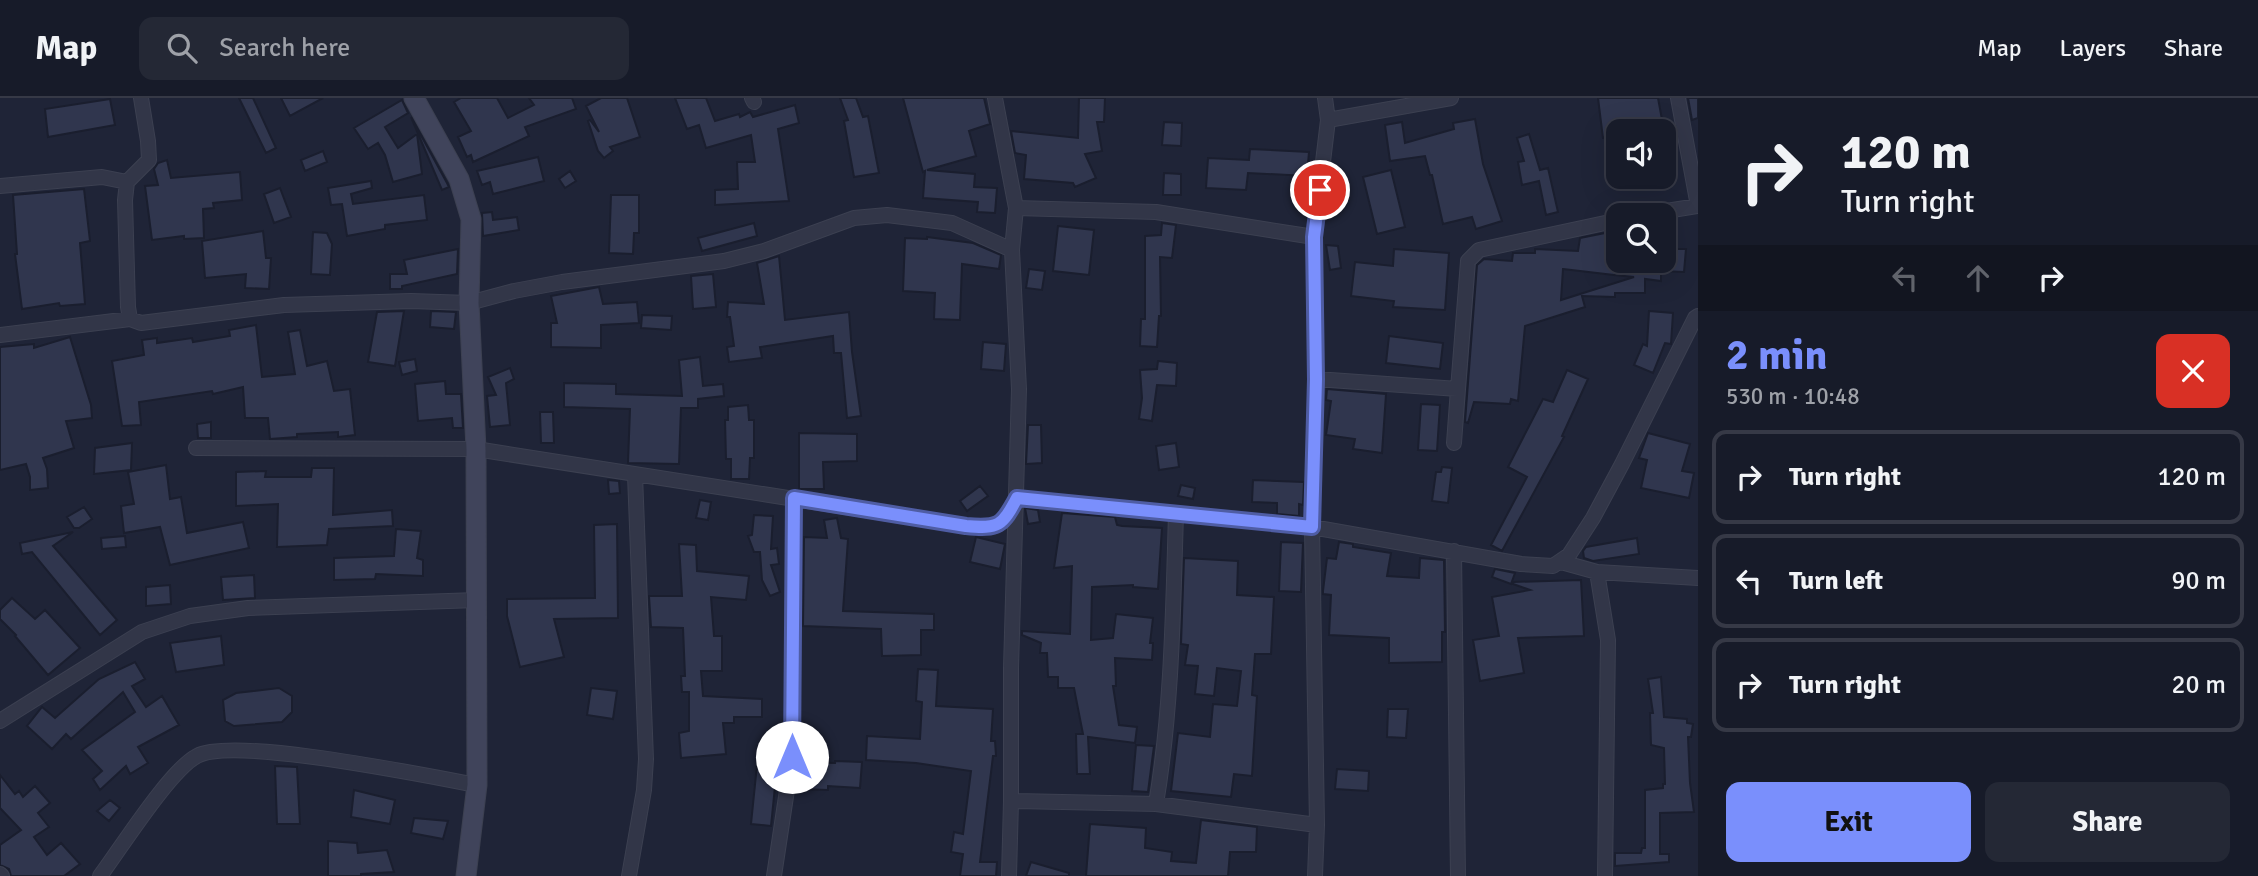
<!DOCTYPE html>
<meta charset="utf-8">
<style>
:root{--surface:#171b29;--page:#242835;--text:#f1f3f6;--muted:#9ea1a8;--line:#363946;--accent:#7a8ffc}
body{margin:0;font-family:Signika,sans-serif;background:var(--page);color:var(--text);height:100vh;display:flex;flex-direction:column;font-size:26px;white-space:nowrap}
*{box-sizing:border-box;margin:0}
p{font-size:23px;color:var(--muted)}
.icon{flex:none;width:38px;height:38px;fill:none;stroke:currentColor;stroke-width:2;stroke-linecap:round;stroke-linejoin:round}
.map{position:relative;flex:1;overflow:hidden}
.sheet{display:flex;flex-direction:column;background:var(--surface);width:560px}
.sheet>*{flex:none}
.banner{background:#171b29;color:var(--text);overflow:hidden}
.buttons{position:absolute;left:1606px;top:21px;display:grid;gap:14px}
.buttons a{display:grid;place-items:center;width:70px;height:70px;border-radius:14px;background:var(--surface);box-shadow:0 7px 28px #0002,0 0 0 2px var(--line);font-size:35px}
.pin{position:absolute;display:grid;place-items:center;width:60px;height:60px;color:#fff;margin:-30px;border:4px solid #fff;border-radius:50%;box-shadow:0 2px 7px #0007}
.me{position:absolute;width:77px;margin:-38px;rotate:0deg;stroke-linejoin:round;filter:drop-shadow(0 0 5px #0008)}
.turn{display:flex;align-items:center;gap:24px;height:147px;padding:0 28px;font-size:32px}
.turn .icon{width:91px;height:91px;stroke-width:2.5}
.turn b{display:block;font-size:49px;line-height:60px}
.lanes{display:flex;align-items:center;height:66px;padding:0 28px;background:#0003;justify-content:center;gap:35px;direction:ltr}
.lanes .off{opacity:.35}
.round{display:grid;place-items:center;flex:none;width:74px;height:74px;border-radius:14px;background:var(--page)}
.head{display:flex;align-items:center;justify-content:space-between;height:119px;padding:0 28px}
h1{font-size:42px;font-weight:800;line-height:52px;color:var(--accent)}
.cta{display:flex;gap:14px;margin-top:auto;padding:14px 28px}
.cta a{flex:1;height:80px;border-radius:14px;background:var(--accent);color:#111;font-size:28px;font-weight:800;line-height:80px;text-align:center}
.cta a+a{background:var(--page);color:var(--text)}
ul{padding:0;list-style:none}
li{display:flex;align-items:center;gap:21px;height:94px;margin:0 14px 10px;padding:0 14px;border:4px solid var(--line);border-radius:14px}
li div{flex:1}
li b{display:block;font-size:26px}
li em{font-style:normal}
header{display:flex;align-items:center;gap:42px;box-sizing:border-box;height:98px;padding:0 35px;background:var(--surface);border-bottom:2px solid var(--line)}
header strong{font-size:33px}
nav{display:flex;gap:38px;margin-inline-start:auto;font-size:24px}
.search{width:490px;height:63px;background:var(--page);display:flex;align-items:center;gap:18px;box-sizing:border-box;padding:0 24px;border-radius:14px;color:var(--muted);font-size:26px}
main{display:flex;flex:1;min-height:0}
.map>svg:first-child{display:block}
</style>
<header>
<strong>Map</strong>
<div class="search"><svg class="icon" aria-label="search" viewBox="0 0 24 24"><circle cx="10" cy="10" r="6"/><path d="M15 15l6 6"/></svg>Search here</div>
<nav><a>Map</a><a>Layers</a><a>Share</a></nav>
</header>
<main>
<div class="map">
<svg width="1698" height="778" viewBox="0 0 1698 778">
<rect width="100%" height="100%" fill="#1f2437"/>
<path fill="#30364e" stroke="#1a1e2e" stroke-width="2" fill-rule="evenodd" d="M239,0H253L276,50L266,55Z
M281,0H323L290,18Z
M461,0H497L508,20L534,7L529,0H572L576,11L525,29L529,38L473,64L471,57L467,59L458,39L471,33L454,4Z
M601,0H627L640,39L610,49L613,53L604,60L598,53L588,23L590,22L599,34L586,8Z
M675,0H706L715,23L739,16L740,19L750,14L753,19L795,7L799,25L778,31L789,103L715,107V92L738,91L737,64H755L751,37L706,50L699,27L687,31Z
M840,0H856L863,19L868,18L879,75L854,79L844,23L848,22Z
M903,0H984L990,26L969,33L976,58L927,72L975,76L974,89L997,90L995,115L977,114L978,104L923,100L925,73L923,74Z
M1079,0H1105L1104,24H1097L1102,53L1085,56L1096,80L1075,89L1073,85L1024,81L1026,57L1015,55L1011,33L1078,40Z
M1598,0H1658L1663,27L1632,33H1619V38L1603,40Z
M1688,0H1698V20L1692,22Z
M110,1L115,27L48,39L45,11Z
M402,2L408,15L385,29L398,50L417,36L422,76L393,84L385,57L378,45L368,51L354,30Z
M411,19L447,85L449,89L442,92Z
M1475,21L1483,66L1502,123L1476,131L1472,119L1443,126L1432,77H1430L1425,58L1390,63L1385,27L1402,24L1405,45L1454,31L1453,25Z
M1164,24L1182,25L1181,48L1162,47Z
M1529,36L1540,72L1548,70L1558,114L1546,117L1539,83L1522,87L1518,64L1524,63L1517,40Z
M1250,51L1309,54L1307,78L1248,75L1246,92L1206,90L1208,60L1249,62Z
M323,53L327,64L305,73L301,62Z
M538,59L544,83L493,96L490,84L482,87L477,73Z
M167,62L171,80L240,74L242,102L213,105L214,110L203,111L204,140L184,141V138L152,142L145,88L158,87L154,71L158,65Z
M1391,72L1405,129L1377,136L1363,79Z
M570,73L576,83L565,90L559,81Z
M1164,75L1181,76V97H1163Z
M371,83L372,90L351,96L353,106L424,97L427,122L385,127V131L347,138L342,106L331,107L328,90Z
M280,90L291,119L274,125L264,96Z
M84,91L90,143L80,145L85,206L60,208L59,205L22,211L15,156H17L13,97Z
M611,97H639V135H634L633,156L609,155Z
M492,114L493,122L517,119L519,132L483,138L482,115Z
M754,125L757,138L702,153L698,140Z
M1162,125L1176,127L1172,160L1160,159L1161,218H1159L1157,249L1140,248L1141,221H1145V138L1161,137Z
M1664,125H1676L1677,151H1686L1684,174L1661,173V183L1645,181V195H1615V199L1582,198L1585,209L1525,228L1518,303L1511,301L1510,306L1474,304L1468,325L1465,324L1477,167L1484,161L1512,163L1513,155H1535V151L1578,153L1580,140L1615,133L1614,167H1634V163H1664ZM1563,171L1614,177L1634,179L1561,202Z
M1058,128L1094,132L1089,177L1053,173Z
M263,133L266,160H271L269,191L245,190L246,176L205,180L202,143Z
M313,134L327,135L332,146L330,177L311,176Z
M927,139L973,145L1001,157L999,171L962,166L960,222L934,221L935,195L903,193L905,140L927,141Z
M1326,147L1338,148L1341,170L1330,172Z
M458,151L457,176L402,188V191H390V176H407L404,162Z
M1394,151L1449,155L1445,212L1393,209L1394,203L1351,198L1355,164L1393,168Z
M779,158L785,222L849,214L852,254L861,318L847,320L841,255H834L833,238L760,249L762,260L729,264L727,249L734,248L730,219H727L728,204L764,206L757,165Z
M1029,171L1045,173L1042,192L1026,190Z
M713,176L716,209L693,211L691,178Z
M599,189L603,206L637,204L639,225L601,227V250L551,249V225H557L551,198Z
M404,213L395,268L368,264L377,214Z
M431,213L456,214L454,231L430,229Z
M1649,213L1673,215L1671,246L1665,245L1653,275L1634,267L1643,246L1647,248Z
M642,217L672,218L671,232L641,230Z
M256,227L262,279L295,276L288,234L300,232L307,268L327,263L334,293L350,291L355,337L338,339V334L297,336V339L270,341L268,320H245L243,289L213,296L212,293L139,304L141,327L122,328L112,263L144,257L142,242L157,240V245L192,240L193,244L230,238L229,232Z
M1389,238L1443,245L1440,271L1386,265Z
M70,239L91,307L92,320L66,323L74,350L43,360L47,371L48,390L30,392V379L26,366L0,372V249L34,246V250Z
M983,244L1006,246L1004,273L981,271Z
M700,259L703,288L723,286L724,298L698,301V310H681L679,366L628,365L630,311L564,309V285L616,286V296L682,298L679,262Z
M415,261L417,273L402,277L399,264Z
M1158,263L1177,265L1176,288L1157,287L1152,323L1139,321L1142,300L1140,272L1157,271Z
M510,270L514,281L506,285L510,327L490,329L487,298L496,297L488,279Z
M1567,272L1588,281L1562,338L1564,339L1502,453L1491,447L1527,379L1508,369L1543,301L1553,304Z
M445,283L446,296H461L463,330H453L452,320L418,323L415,286Z
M1327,291L1386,296L1382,355L1353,351L1355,341L1326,337L1331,303L1326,302Z
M1421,306L1440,307L1437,353L1418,352Z
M748,307L749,322H754V360H750L749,381H731V361H726L725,322H728V309Z
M540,314H553L554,345H541Z
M211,324V340H198L197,326Z
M1028,327H1041L1042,365L1026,366Z
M799,335L857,336V363L823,364L824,391H799Z
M1648,335L1690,346L1682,373L1694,375L1689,400L1641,390L1647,362L1639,360Z
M132,345L131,372L94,376L95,350Z
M1176,345L1179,369L1159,372L1156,348Z
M166,367L170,401L181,399L187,435L243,424L249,450L170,467L160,429L124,435L121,408L134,406L128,374Z
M1442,369L1452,370L1448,405L1432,403L1436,374H1441Z
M312,370H334L333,417L392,412L393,428L329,431L327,447L277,449L278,406L236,408V374L266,373L265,379H311Z
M608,382L619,383L620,395L609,396Z
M1253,382L1304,384L1303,407L1299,406V418L1277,416V405L1252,404Z
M1181,387L1195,390L1193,401L1178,398Z
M980,388L988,398L967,413L960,403Z
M700,402L711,404L708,422L696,420Z
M84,409L92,421L79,430H74L67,419Z
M1025,410L1038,412L1040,424L1028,426Z
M1062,415L1115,419L1117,427L1122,428L1162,430L1158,491L1133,489V487L1092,489L1091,542L1113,540L1116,516L1153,520L1150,545H1153L1152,562L1115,560L1116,588H1113L1119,627L1137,629L1135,645L1088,639L1090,676H1077L1076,636H1083L1074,590H1058V579H1048L1047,555H1040L1041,545L1022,537V533L1070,536L1072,468L1054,470Z
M754,417L773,418L771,451L777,450L779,466L771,467L780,494L770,498L762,482L760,454H754L748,438L752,437Z
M837,420L841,440L848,441L843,513L934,516V532H921V557L882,558L881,531L803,528L804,439L827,440L824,422Z
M617,426L618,520L554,521L564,559L520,569L507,518V501L595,500L594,427Z
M396,431L421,433L417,460L423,462V478L376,476L375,481L334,482V460L394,458Z
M73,434L53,448L117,522L100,537L32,454L22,456L20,445Z
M125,438L126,449L102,451L101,440Z
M976,439L1005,446L1000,471L970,464Z
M1637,440L1639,456L1593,463L1584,460L1583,453L1586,449Z
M1281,444L1303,445L1301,494L1279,493Z
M1339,444L1353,446V449L1391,455L1387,478L1419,480L1420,460L1444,462L1445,534H1442V564L1389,565V540L1329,537L1331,497L1323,496V493L1327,460L1336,461Z
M679,446L696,447L697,473L749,478L746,502L711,499L714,538H722V573H701L703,598L762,601V619H734V625H723L726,656L681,660L679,635L689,633V594H682L681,578H685L683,530L651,529L649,498H682Z
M1184,460L1238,463L1237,497L1274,499L1271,556H1255L1252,597L1257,598L1252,678L1234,676L1231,699L1171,693L1178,635L1210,639L1213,606L1237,608L1241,573L1217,570L1214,598L1195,596L1198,568L1185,567L1188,547L1181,546Z
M1495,471L1515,475L1511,486L1492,479Z
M254,477L255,500L223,502L221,479Z
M1581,482L1584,538L1518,540L1524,575L1480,583L1473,542L1499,538L1492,499L1530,492L1513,486V484Z
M170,487L171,506L146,508V489Z
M12,500L35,521L45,512L80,550L48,577L15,538L16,537L0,521V512Z
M221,538L224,567L176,574L170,545Z
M135,564L145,581L132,588L146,609L162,598L179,627L138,649L148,665L130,676L126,668L100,692L93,681L102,673L82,652L135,614L123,594L71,641L66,636L52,651L27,628L42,609L55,620L99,581Z
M918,571L938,572L936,608L993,611L991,643H995L996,658H993L980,764H997L996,778H960L963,756L951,754L954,734L963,736L971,673L916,665L866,662L867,638L920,641L922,604L916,603Z
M1661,579L1664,619L1687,621V625L1693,626L1691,639H1688L1690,685L1694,714L1660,715V756H1669V764L1615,768V755H1641L1642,750H1645V692L1663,690V686H1665L1664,650L1651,647L1650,615H1653L1648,581Z
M279,590L292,598V614L282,624L234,628L225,623L223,602L236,595Z
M591,590L617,593L613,621L587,617Z
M1388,611H1408L1406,640L1387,639Z
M1136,647L1154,648L1148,694L1132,693Z
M758,657L778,659L771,728L751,726Z
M835,663L862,664L860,690L828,688V692L798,691L801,664L835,665Z
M275,668L297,669L300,726H277Z
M1337,671L1369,673L1368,693L1335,691Z
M0,677L15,696L19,693L23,699L35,688L50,705L38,715L49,729L34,739L47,757L61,745L80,766L64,778H11L9,771L0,767V747L21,732L0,710Z
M354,692L395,702L390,726L351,719Z
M110,702L120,710L109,723L97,713Z
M414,720L448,723L443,741L411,735Z
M1201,722L1257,729L1256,754H1230L1228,778H1086L1090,726L1146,730L1145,750L1172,754L1171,763L1196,765Z
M328,743L357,745L358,755L387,752L394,774L361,776V778H328Z
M1031,764L1069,775V778H1026Z"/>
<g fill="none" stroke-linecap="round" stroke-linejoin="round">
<g stroke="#3c4051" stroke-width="16">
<path id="street" d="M752,0L754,4
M995,0L1016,110L1012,152L1019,291L1011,570V703L1009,778
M1678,0L1698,108
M1328,22L1451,0
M0,88L102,79L127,84
M1016,110L1156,114L1314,139
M1641,117L1698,108
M130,221L128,209L125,102L127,84L149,62L148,43L141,0
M0,237L130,221L141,225L284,207L411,203L469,205L514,193L562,184L724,163L764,153L854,120L887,117L952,125L1012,152
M1316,281L1458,291L1454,345
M1458,291L1468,163L1479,152L1619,122
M196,350L476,351L966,428C1000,431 1001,430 1017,400L1312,429L1521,466L1553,468L1569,457L1593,420L1622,366L1695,220L1698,218
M1454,453L1458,778
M1561,464L1597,474L1698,480
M1597,474L1608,542L1605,778
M0,623L142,534L190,518L248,510L477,502
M1011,703L1156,706L1317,727
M1156,706C1172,610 1173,513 1176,416
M0,776L2,778
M100,778C121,750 170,672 197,658C234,638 427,678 477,687
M629,778L644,692L646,661L635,377
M774,778L792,659L794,400
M1315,778L1317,727L1312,429L1316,281L1314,139L1328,22L1325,0"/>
</g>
<g stroke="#3c4051" stroke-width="21">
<path id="secondary" d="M414,0L459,81L471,121L469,205L476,351L477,687L466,778"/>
</g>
<use href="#street" stroke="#323648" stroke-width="14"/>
<use href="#secondary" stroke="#40445b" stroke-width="19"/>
</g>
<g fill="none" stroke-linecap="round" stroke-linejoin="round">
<g stroke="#4f5da4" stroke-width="18">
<path id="route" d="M792,659L794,400L966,428C999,431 1002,428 1017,400L1312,429L1316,281L1314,139L1320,92"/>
</g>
<use href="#route" stroke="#7a8ffc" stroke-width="12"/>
</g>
</svg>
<div class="buttons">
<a><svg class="icon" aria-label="sound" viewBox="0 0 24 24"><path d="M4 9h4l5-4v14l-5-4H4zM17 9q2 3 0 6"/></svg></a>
<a><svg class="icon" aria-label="search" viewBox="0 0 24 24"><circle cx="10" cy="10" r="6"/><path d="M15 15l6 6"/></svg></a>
</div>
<div class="pin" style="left:1320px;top:92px;background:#d93025"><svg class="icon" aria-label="arrive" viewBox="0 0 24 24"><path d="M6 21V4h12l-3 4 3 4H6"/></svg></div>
<svg class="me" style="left:792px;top:659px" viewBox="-20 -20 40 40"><circle r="19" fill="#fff"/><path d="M0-13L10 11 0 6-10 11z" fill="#7a8ffc"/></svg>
</div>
<section class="sheet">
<div class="banner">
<div class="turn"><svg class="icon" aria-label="right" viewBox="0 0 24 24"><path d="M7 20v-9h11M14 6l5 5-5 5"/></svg><div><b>120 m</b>Turn right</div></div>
<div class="lanes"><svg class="icon off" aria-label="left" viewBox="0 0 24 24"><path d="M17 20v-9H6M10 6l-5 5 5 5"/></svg><svg class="icon off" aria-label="ahead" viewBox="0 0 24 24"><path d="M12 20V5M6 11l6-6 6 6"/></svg><svg class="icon" aria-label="right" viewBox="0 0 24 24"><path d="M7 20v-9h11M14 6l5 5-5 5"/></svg></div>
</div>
<div class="head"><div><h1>2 min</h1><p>530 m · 10:48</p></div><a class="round" style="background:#d93025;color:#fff"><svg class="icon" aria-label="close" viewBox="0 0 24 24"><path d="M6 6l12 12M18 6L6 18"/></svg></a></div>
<ul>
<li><svg class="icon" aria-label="right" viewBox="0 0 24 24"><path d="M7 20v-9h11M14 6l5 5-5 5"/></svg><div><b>Turn right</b></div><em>120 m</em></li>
<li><svg class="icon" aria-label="left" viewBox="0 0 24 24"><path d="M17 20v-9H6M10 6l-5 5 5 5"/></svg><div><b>Turn left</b></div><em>90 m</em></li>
<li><svg class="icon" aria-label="right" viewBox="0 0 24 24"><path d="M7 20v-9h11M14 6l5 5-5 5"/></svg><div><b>Turn right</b></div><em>20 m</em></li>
</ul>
<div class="cta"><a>Exit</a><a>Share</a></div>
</section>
</main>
